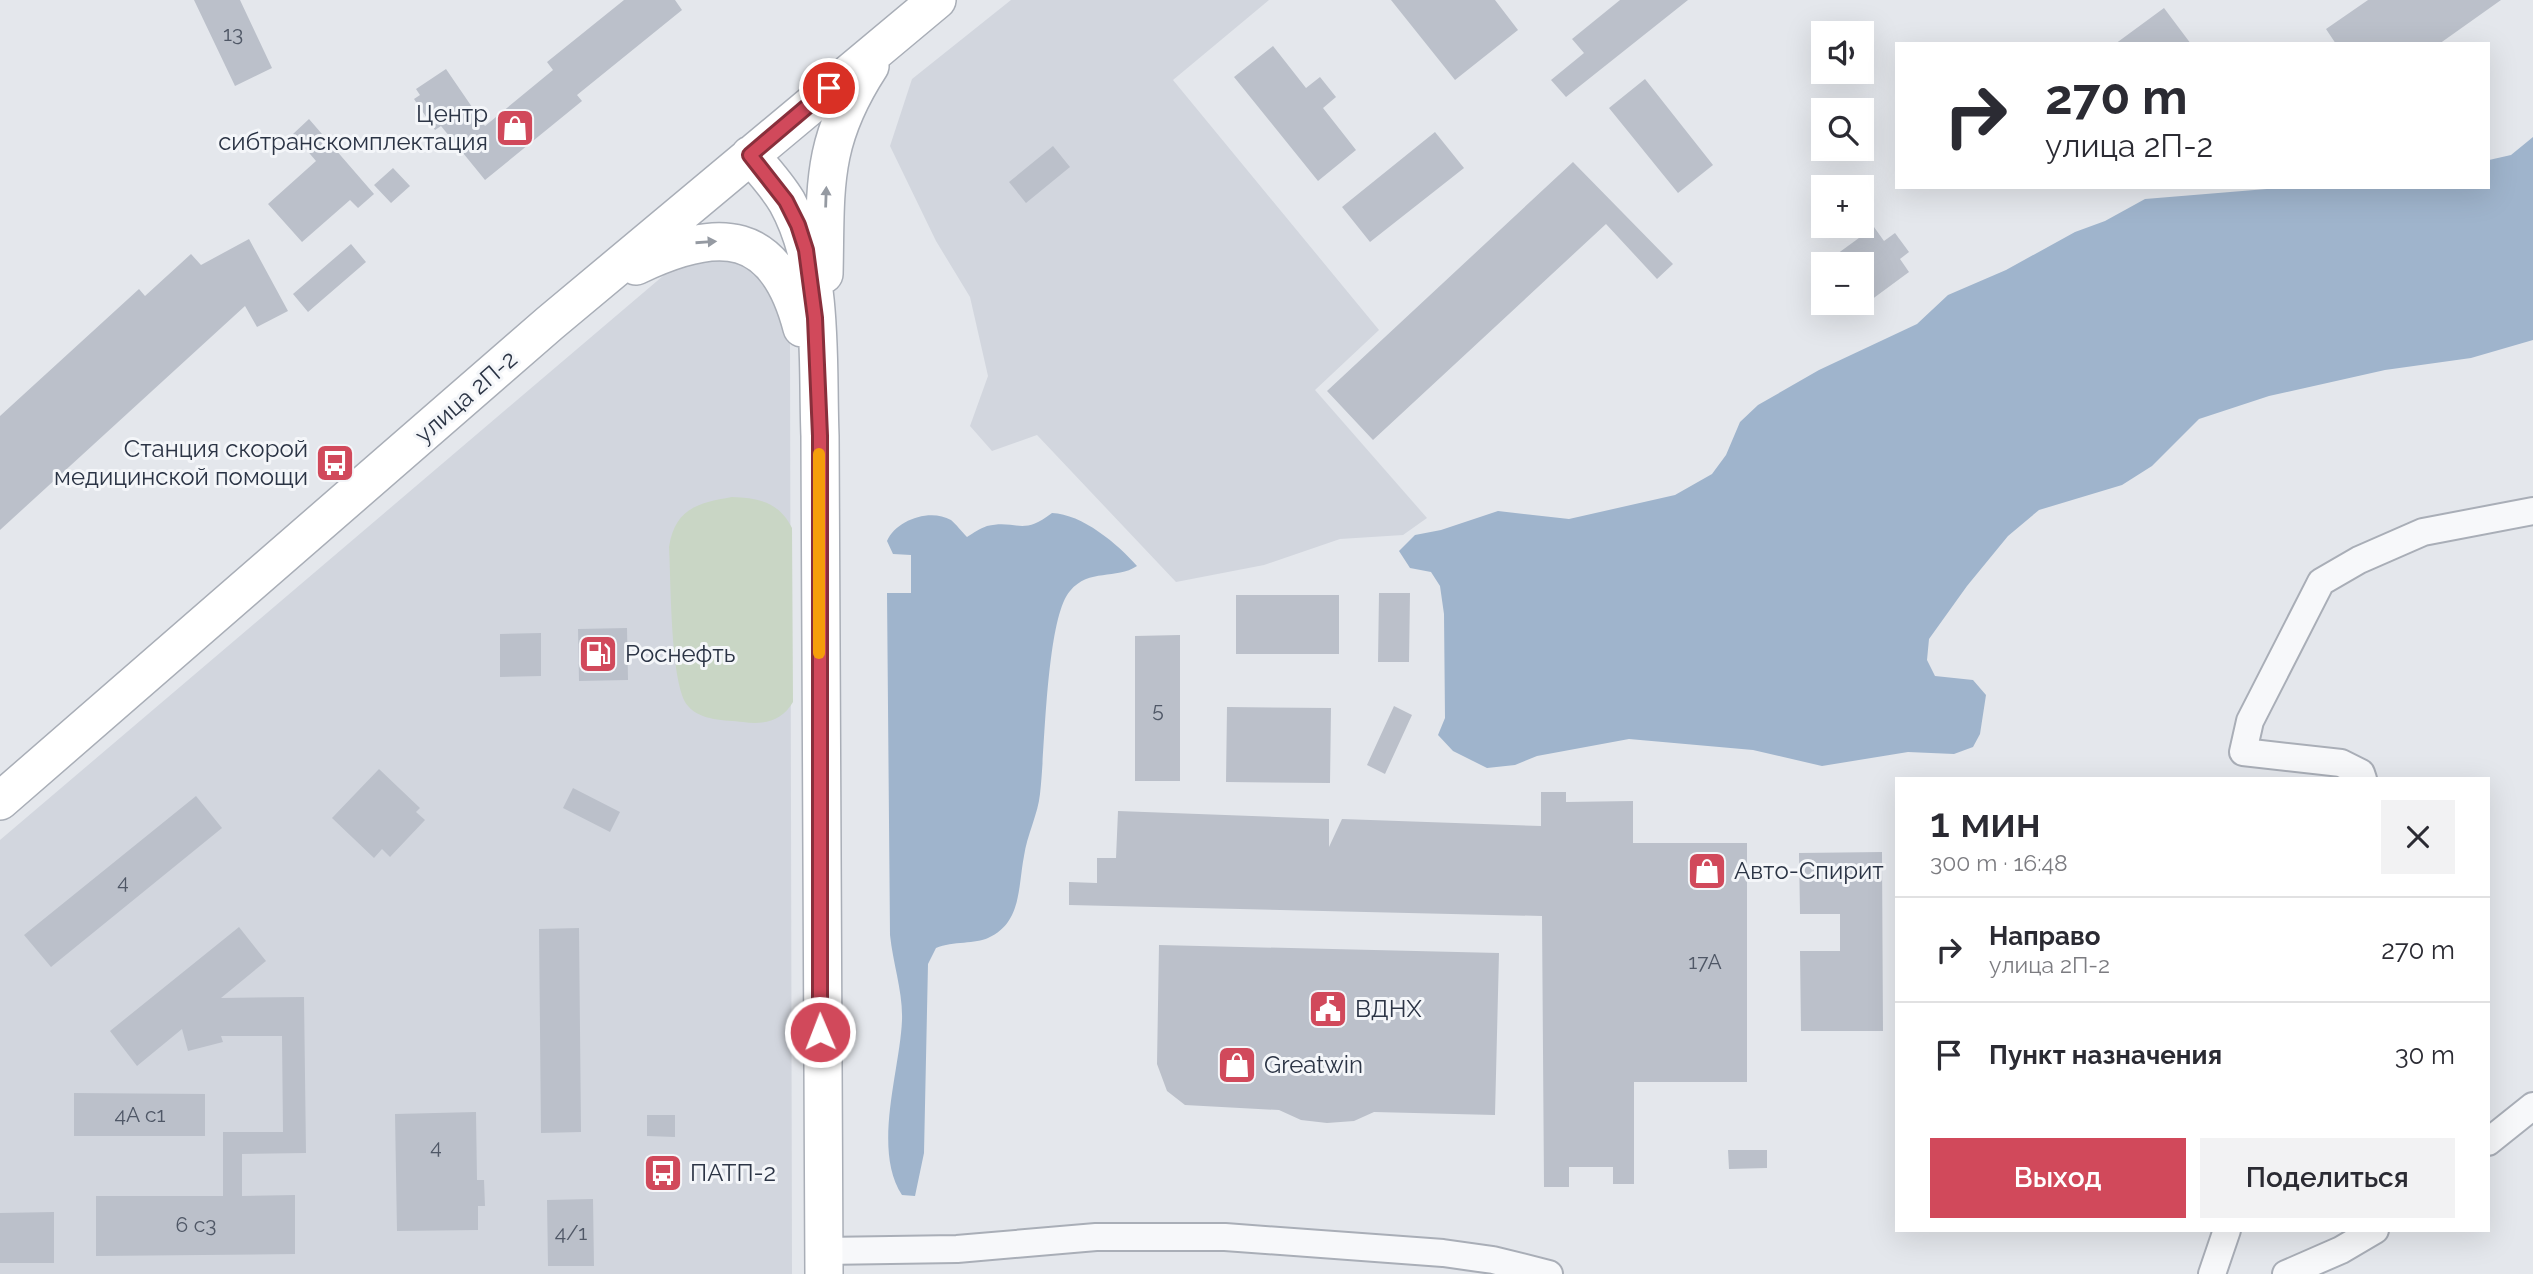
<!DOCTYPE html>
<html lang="ru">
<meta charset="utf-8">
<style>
:root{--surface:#fff;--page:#f2f2f3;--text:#2b2b33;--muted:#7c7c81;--line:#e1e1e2;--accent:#d1495b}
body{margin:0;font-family:Raleway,sans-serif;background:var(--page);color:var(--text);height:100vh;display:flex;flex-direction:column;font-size:26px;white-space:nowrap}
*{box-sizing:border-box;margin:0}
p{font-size:23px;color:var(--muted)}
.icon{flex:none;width:38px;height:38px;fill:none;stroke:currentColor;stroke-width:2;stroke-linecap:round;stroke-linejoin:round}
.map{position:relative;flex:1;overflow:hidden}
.drawer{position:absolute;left:1895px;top:777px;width:595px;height:455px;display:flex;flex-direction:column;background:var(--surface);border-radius:0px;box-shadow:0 7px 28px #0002}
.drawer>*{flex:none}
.guide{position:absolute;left:1895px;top:42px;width:595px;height:147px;border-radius:0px;box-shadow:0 7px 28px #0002;background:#fff;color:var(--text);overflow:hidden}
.controls{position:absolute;left:1811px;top:21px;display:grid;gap:14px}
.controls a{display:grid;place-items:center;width:63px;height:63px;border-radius:0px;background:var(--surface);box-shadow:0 7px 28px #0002;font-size:35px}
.pin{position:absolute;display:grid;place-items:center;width:60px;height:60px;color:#fff;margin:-30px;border:4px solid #fff;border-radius:50%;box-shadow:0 2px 7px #0007}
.me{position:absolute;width:77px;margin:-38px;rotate:359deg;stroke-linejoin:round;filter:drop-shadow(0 0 5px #0008)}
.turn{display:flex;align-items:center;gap:24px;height:147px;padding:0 35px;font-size:32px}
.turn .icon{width:91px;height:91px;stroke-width:2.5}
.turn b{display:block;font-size:49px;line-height:60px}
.round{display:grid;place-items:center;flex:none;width:74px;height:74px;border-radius:0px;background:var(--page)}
.overview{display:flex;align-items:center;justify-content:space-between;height:119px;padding:0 35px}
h1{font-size:42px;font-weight:600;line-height:52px}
.primary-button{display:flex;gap:14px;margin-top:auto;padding:14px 35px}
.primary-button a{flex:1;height:80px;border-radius:0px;background:var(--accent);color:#fff;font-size:28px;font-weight:600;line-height:80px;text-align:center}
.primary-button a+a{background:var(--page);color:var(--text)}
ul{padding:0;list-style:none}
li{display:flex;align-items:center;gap:21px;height:105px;padding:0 35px;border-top:2px solid var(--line)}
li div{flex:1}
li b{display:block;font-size:26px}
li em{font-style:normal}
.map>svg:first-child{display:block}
</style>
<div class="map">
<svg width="2533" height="1274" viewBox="0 0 2533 1274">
<rect width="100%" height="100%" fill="#e4e7ec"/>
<path fill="#d2d6de" d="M1011,0H1269L1173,80L1379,330L1315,390L1427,518L1403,535L1340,539L1264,565L1176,582L1037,435L992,451L970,426L988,376L970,297L936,241L890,146L912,79Z
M719,259L741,261L760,272L785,313L790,343L792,1274H0V840L670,270L692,261Z"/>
<path fill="#c9d6c5" d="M732,497C759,498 779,502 792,528L793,702C782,721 764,725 743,722C725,720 701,721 688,706C670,686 671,578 669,547C675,509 697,503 732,497Z"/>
<path fill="#9fb4cc" d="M2533,137V340L2471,358L2385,370L2269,396L2199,419L2152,466L2122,485L2039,510L2008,536L1967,586L1929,639L1927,660L1935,676L1973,680L1986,695L1980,734L1973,747L1954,754L1908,752L1822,766L1753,750L1629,739L1537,756L1515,765L1487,768L1453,751L1438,735L1445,718L1444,614L1440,586L1431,572L1410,568L1399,551L1415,535L1441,530L1498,511L1569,519L1675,495L1712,474L1726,455L1740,422L1758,405L1819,370L1917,324L1948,295L2006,270L2075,232L2105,221L2145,199L2290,187H2488L2489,160L2511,155Z
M1052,513C1082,514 1118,544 1137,566C1116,580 1089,568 1070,591C1046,618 1045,754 1040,794C1038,814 1027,835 1024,856C1018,886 1022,923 988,938C976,944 953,941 936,948L928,964L924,1153L915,1196L902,1195C872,1149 900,1071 902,1020C903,992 893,964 890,935L887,593H911V555L893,554L887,541C896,520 930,508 951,520C956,524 962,532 967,537C973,533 981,528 987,526C1017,519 1021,537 1052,513Z"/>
<path fill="#bbc0ca" d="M194,0H240L272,68L235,86Z
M624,0H675L682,10L577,95L582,101L485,180L441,126L435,130L414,99L420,95L416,89L446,69L485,126L553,70L547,62Z
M1391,0H1495L1518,30L1455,80Z
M1620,0H1688L1566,97L1551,80L1584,53L1572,39Z
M2368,0H2501L2439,44H2336L2326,29Z
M2164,8L2191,44H2115Z
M1273,46L1306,88L1320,77L1336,97L1323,108L1356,150L1318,181L1234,77Z
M1645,79L1713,165L1678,193L1609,108Z
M309,119L374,194L358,208L350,200L302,242L268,204L316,161L293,134Z
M1435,132L1464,168L1370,242L1342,207Z
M1053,146L1070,167L1026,203L1009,182Z
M1573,162L1673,264L1657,279L1606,224L1373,440L1327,391Z
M393,168L410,186L391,203L374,185Z
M1874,227L1884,241L1895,233L1909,252L1900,259L1909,272L1871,300L1862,287V264H1845L1837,254Z
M249,239L288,311L257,327L245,306L0,530V416L139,289L145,296L191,254L201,265Z
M351,244L366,262L308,312L293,294Z
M1379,593H1410L1409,662H1378Z
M1236,595H1339V654H1236Z
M627,628L628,680L579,681L578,629Z
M541,633V676L500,677V634Z
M1180,635V781H1135V636Z
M1394,706L1412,715L1385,774L1367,765Z
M1227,707L1331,708L1330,783L1226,782Z
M379,769L420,808L416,812L425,820L390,857L382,849L374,858L332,818Z
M573,788L620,812L610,832L563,808Z
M1541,792H1566V802L1633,801V843H1747V1082H1634V1184H1613V1167H1569V1187H1544L1542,916L1069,905V882L1097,883V858H1116L1118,811L1329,819V847L1342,819L1541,826Z
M196,796L222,828L51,967L24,935Z
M1882,852L1883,1031H1801L1800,951H1840V914H1800L1799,853Z
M239,927L266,961L221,998L304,997L306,1153L242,1154V1196L295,1195V1254L96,1256V1196H223V1132H283L282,1036H221L223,1042L188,1051L182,1029L137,1066L110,1031Z
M579,928L581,1132L541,1133L539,929Z
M1159,945L1499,953L1495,1115L1374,1112L1354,1121L1327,1123L1301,1120L1279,1110L1185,1105L1167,1091L1157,1064Z
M74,1093L205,1094V1136H74Z
M476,1112L477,1180H484L485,1206H478V1230L397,1231L395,1114Z
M647,1115H675V1137L647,1136Z
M1728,1150H1767V1168L1729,1169Z
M593,1199L594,1266H548L547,1200Z
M54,1212V1263H0V1213Z"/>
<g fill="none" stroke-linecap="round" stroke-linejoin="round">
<g stroke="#a9aeb7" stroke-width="30">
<path id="minor" d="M2363,779L2361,773L2341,763L2243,752L2250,721L2321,582L2359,560L2423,532L2533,511
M2488,1142L2533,1106
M824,1251L957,1249L1096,1237H1225L1443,1253L1493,1260L1549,1274
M2212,1274L2227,1230
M2286,1274L2341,1250L2375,1230"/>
</g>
<g stroke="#a9aeb7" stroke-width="40">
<path id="secondary" d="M750,155C763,170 777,185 787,202C825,271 817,360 820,436L824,1274
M636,266C719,226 776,228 802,328
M824,274C826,187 820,143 870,66
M0,801L550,323L937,0"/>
</g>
<use href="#minor" stroke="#f7f8fa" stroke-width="26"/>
<use href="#secondary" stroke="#fff" stroke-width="37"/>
</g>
<defs><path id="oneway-solid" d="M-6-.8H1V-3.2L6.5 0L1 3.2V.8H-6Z" transform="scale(1.75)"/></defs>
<g fill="#959aa2">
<use href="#oneway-solid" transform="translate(826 197) rotate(-88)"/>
<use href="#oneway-solid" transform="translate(706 242) rotate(-4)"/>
</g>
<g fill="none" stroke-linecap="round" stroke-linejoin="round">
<g stroke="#882f3b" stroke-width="18">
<path id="route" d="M820,1032V436L815,318L806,250L798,225L786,201L750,155L829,88"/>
</g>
<use href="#route" stroke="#d1495b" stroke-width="12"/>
<path stroke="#f59e0b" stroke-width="12" d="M819,653V454"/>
</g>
<defs>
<g id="shop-square" transform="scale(2.0125)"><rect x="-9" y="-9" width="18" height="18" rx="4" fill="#d1495b" stroke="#f4f6f9"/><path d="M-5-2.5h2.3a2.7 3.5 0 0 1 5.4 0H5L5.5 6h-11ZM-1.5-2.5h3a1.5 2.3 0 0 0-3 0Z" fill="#fff"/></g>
<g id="bus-square" transform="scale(2.0125)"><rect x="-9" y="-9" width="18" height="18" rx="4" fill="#d1495b" stroke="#f4f6f9"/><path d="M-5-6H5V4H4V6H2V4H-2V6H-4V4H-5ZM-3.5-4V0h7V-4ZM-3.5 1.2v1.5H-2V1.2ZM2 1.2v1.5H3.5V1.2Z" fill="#fff"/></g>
<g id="fuel-square" transform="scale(2.0125)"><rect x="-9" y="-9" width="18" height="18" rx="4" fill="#d1495b" stroke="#f4f6f9"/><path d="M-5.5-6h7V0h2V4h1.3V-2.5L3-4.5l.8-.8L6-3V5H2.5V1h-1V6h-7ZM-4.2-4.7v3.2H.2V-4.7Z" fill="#fff"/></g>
<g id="civic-square" transform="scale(2.0125)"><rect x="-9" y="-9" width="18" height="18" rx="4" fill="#d1495b" stroke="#f4f6f9"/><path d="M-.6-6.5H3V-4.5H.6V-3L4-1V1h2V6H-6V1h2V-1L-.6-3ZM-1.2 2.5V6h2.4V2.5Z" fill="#fff"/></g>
</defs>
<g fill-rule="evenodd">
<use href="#shop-square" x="515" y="128"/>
<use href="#bus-square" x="335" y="463"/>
<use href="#fuel-square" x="598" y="654"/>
<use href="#shop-square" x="1707" y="871"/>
<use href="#civic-square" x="1328" y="1009"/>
<use href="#shop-square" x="1237" y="1065"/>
<use href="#bus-square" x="663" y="1173"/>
</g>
<g text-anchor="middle" stroke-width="6" stroke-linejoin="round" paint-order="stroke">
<g font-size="21" fill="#4f5766">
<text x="233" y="41">13</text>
<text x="1158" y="717">5</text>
<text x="123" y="889">4</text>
<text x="1705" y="969">17А</text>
<text x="140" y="1122">4А с1</text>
<text x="436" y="1154">4</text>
<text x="196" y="1232">6 с3</text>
<text x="571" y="1240">4/1</text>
</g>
<g font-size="24" fill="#2b3445" stroke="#f4f6f9" text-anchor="start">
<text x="488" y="122" text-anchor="end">Центр<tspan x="488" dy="28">сибтранскомплектация</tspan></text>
<text x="308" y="457" text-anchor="end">Станция скорой<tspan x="308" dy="28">медицинской помощи</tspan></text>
<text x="625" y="662">Роснефть</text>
<text x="1734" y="879">Авто-Спирит</text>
<text x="1355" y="1017">ВДНХ</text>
<text x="1264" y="1073">Greatwin</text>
<text x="690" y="1181">ПАТП-2</text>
</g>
<g font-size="24" fill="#2b3445" stroke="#f4f6f9">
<text transform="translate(466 397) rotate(-41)" y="8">улица 2П-2</text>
</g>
</g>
</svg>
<div class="controls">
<a><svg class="icon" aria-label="sound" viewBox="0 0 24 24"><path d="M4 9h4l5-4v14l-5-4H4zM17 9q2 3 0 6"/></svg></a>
<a><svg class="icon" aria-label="search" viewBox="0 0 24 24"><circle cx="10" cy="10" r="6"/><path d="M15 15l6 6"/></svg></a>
<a>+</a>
<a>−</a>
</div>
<div class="pin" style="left:829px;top:88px;background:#d93025"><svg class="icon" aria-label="arrive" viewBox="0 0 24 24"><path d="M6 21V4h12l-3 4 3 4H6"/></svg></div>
<svg class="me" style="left:820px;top:1032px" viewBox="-20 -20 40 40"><circle r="17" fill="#d1495b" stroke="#fff" stroke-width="3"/><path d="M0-11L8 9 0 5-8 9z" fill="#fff"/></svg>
<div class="guide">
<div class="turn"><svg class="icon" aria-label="right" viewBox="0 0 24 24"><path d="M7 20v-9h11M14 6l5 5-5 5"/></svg><div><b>270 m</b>улица 2П-2</div></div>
</div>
<section class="drawer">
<div class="overview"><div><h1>1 мин</h1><p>300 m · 16:48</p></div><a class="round"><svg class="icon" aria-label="close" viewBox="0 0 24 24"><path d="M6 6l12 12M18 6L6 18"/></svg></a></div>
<ul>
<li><svg class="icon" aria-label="right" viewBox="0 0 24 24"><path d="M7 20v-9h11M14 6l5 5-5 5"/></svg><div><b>Направо</b><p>улица 2П-2</p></div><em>270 m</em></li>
<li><svg class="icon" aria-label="arrive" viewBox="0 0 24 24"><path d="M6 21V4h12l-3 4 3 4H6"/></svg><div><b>Пункт назначения</b></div><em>30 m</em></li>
</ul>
<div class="primary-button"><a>Выход</a><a>Поделиться</a></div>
</section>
</div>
